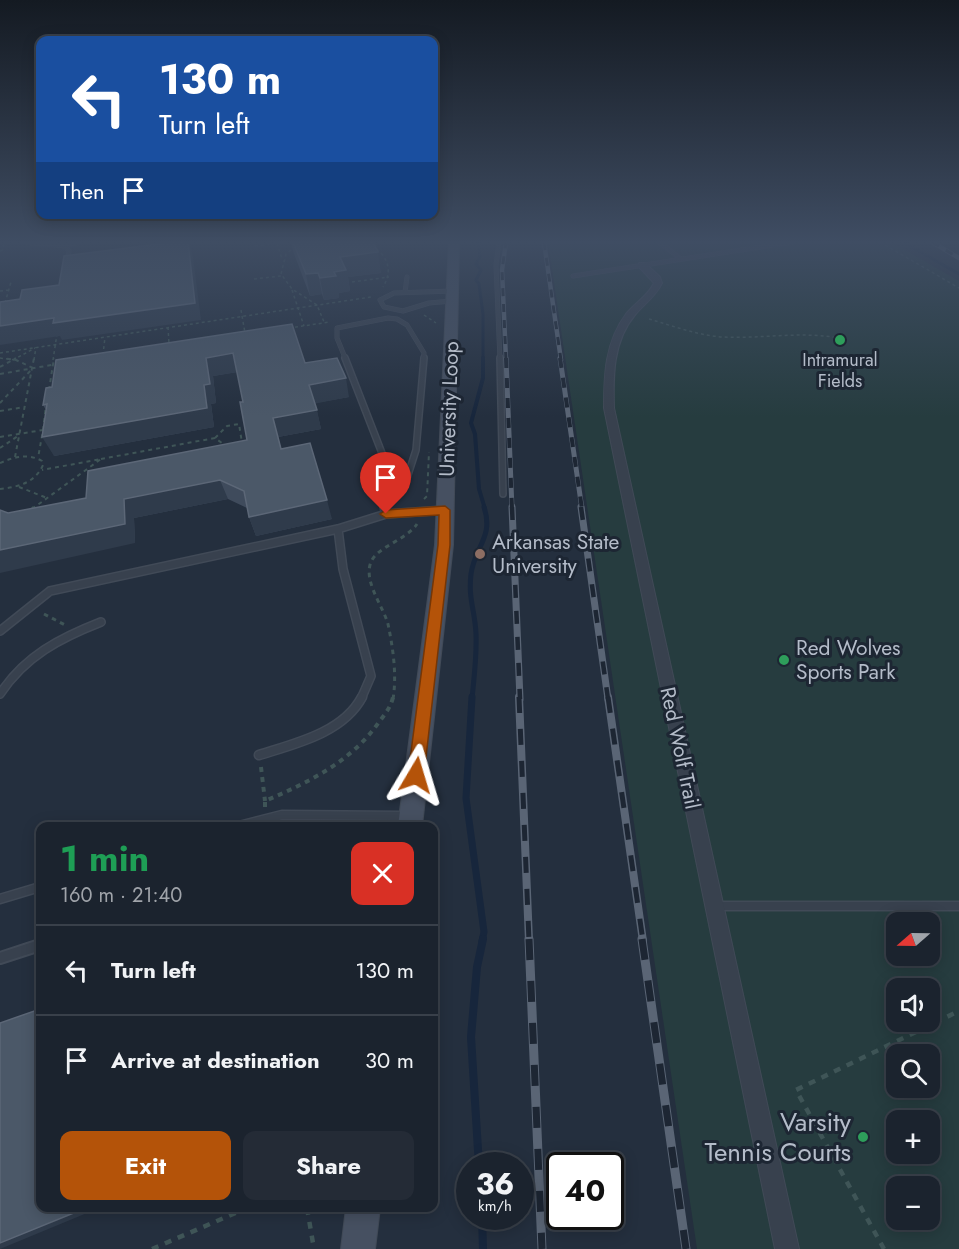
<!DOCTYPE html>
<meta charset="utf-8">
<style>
:root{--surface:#1b232e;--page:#242b36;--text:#f1f3f6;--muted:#a0a4aa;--line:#39404a;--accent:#b45309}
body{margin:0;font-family:Jost,sans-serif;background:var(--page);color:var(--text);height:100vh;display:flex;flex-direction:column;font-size:22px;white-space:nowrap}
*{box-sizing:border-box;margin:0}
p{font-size:20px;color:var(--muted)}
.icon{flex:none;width:33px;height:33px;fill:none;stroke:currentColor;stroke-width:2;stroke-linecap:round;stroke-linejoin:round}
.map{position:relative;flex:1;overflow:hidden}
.details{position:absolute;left:36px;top:822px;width:402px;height:390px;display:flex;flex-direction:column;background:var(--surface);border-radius:12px;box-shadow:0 3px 15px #0003,0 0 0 2px var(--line)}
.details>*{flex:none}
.top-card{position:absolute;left:36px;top:36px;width:402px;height:183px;border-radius:12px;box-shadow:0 3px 15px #0003,0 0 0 2px var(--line);background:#1a4fa0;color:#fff;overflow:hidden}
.needle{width:39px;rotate:250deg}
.buttons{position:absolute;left:886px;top:912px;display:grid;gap:12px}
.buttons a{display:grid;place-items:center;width:54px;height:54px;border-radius:12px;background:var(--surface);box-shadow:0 3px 15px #0003,0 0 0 2px var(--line);font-size:30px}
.speed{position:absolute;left:456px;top:1152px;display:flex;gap:12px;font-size:30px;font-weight:700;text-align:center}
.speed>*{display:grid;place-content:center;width:78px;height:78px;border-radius:50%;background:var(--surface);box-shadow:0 3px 15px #0003,0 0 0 2px var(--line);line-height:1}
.speed small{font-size:15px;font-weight:400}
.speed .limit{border:3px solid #111;border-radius:9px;background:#fff;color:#111}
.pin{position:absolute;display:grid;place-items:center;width:51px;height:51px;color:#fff;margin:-62px -26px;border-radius:50% 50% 50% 0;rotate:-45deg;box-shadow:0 0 6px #0007}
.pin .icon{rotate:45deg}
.me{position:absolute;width:66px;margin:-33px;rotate:7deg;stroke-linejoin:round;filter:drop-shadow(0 0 4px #0008)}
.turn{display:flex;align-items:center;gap:21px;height:126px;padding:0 24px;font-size:27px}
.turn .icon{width:78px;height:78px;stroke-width:2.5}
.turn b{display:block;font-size:42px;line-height:51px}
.then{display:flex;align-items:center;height:57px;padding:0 24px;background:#0003;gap:12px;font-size:22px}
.round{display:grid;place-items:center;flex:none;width:63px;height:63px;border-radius:12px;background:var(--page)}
.overview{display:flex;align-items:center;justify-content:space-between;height:102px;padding:0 24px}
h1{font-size:36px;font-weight:700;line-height:45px;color:#1e9e55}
.action{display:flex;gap:12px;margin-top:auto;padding:12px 24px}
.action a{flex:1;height:69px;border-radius:12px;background:var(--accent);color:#fff;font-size:24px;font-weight:700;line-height:69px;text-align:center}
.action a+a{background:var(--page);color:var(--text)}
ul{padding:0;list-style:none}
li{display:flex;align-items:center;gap:18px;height:90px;padding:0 24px;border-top:2px solid var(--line)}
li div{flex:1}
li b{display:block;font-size:22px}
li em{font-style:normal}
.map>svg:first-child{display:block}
</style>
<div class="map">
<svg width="959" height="1249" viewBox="0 0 959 1249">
<rect width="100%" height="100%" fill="#242f3e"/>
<path fill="#263c3f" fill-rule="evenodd" d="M548,242H891L959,281V1249H697ZM897,922H930V956H897ZM897,988H930V1022H897ZM897,1054H930V1088H897ZM897,1120H930V1154H897ZM897,1186H930V1220H897Z"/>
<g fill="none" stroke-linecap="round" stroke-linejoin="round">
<path stroke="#17263c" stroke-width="3" d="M478,242L480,256L476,264L481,270L476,280L479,284L483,314V360
M903,242L959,274"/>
<path stroke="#17263c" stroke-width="4" d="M483,358V378L471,423L475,434L479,489L485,509"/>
<path stroke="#17263c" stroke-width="5" d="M472,699C474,677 477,656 476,634C475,610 468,599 471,574C475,546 494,537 484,507"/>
<path stroke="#17263c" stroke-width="7" d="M472,697L466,798L484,932L482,941"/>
<path stroke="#17263c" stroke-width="8" d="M479,1166L471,1037L477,967L483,939
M482,1216L483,1249"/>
<g stroke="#414a57" stroke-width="5">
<path id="lane-far4" d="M23,242L65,246L69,251L67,262
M499,242L496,265L500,360
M659,242L681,259
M65,246L78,242
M573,276L793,242
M405,292L407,277
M452,301L429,303L403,311L384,307L380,300L394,293L453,291
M346,360L337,338V328L388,318L397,319L407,325L424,353L423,360"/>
</g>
<g stroke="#414a57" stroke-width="8">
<path id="lane-far3" d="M345,358L392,479L401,483
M500,358L503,494
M376,497V492L392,479
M385,509L407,478L416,450L424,358"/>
</g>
<g stroke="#414a57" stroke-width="10">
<path id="lane-far2" d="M384,507L386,514
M338,529L343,569L371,676L361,699
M0,631L50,591L338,529L386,514L445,510
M0,694C25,656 60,638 101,622"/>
</g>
<g stroke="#414a57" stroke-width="11">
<path id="lane-far1" d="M259,755C294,744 343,733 362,697
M239,826L282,815L406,816
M0,899L40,887
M717,906H959"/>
</g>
<g stroke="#414a57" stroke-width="14">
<path id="lane" d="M0,958L40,945"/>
</g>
<g stroke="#414a57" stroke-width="2">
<path id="street" d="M639,263H645L660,277L662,283C656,296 644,304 635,315C613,341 613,376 614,408L799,1249H775L604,408C604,375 605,342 626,314C635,303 648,296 654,283L639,267Z"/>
</g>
<g stroke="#414a57" stroke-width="2">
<path id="secondary" d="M449,242H459L453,545L422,826H398L435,545Z
M346,1208H380L375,1249H341Z"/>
</g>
<path stroke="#3f5557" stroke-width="1.5" stroke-dasharray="3 3" stroke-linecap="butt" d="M300,242L286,254L281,274L292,289L317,305L324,322
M367,242C385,253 395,267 383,287
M880,242L959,288
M277,243L282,259
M87,244L98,242
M255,246L285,242
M0,251L3,250L4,242
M254,279L281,276
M352,282L389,277
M292,290L304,326
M0,291L9,290
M5,303L11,282
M241,310L245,333
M424,315L436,323
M649,319C673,326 697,335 722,337C761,339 800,331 839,338
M168,327L169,344
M289,328L330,322
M0,353L371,297
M103,355L105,337
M0,358L15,360
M13,360L35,348
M34,360L36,347
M53,360L57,334"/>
<path stroke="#3f5557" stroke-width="2" stroke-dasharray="4 4" stroke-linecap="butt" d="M0,367L16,358
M0,374L57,364
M49,390L54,358
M0,403L33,368L16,360L3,358
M0,411L25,407
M43,430L46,405
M0,437L43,430L38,458
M215,438L227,426L239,424L242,443
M0,448L18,436
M15,457L34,358
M101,459L215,438L226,446
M0,463C14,457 28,453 42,461L43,465C35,483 18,487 0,489
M19,487L47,498
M424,499L427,496L429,452
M32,509L101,459L42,470"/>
<path stroke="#3f5557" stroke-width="3" stroke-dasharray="4.5 4.5" stroke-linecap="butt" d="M32,509L34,507
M44,614L65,625
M393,699C397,675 393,648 388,624C383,606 363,581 371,562C377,547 406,540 417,524"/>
<path stroke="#3f5557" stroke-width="4" stroke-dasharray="5 5" stroke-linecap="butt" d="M261,767L265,801
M265,807V801C309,782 351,762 379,722C385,714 391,707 393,697"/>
<path stroke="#3f5557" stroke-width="4.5" stroke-dasharray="7 7" stroke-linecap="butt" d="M307,1208L314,1249
M152,1249L247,1208
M884,1249L796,1090L959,1011"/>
<use href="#lane-far4" stroke="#38414e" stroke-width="4"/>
<use href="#lane-far3" stroke="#38414e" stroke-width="5"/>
<use href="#lane-far2" stroke="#38414e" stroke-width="7"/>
<use href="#lane-far1" stroke="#38414e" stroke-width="8"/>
<use href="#lane" stroke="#38414e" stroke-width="10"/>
<use href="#street" fill="#38414e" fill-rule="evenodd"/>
<use href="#secondary" fill="#465061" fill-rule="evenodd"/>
<g stroke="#5a6575" stroke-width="4.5">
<path id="rail-far4" d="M544,242L561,360
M932,242L959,258
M506,360L502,270L506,242"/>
</g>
<g stroke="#5a6575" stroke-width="5">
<path id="rail-far3" d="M506,358L512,509
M560,358L582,509"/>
</g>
<g stroke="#5a6575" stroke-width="7">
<path id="rail-far2" d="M512,507L520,699
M581,507L608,699"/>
</g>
<g stroke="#5a6575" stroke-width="8">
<path id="rail-far1" d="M519,697L529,941
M608,697L643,941"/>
</g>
<g stroke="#5a6575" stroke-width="9">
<path id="rail" d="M529,939L542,1249
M642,939L686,1249"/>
</g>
<use href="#rail-far4" stroke="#1d2633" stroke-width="3" stroke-dasharray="8" stroke-linecap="butt"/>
<use href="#rail-far3" stroke="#1d2633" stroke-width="4" stroke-dasharray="10" stroke-linecap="butt"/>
<use href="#rail-far2" stroke="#1d2633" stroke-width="4.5" stroke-dasharray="13" stroke-linecap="butt"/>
<use href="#rail-far1" stroke="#1d2633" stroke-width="5" stroke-dasharray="16" stroke-linecap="butt"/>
<use href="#rail" stroke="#1d2633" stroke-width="7" stroke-dasharray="21" stroke-linecap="butt"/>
</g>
<path fill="#3f4b5c" d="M291,242H373L381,273L348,277L350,291L339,293V298L324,300L322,294L310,296L293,251Z
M305,363L349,397L315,403L321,429L278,437L281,448L332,519L256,536L249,517L247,508L228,499L134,518L135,543L8,513L86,498L247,440L243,402L237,372L213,376L216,403L211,404L214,427L54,456L46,410L43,405L46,388Z"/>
<path fill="#2f3b4b" d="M189,242L193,257L201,320L62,340L60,336L0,345V326Z
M378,252L381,273L348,277L350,291L339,293V298L324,300L320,278L334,272L340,257Z
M318,273L322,294L310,296L306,274Z
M233,353L238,372L213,376L216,403L211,404L214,427L54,456L42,437L204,385L206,358Z
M346,378L349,397L313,404L309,385Z
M317,410L321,429L278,437L286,468L273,418Z
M220,480L228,499L134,518L135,543L0,573V550L124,499Z
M327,500L332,519L256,536L249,517Z
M86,1208H99L0,1249V1243Z"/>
<path fill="#4b5868" stroke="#5c6777" stroke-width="1.5" d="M174,242H188L195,303L53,323L54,318L0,326V302L20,299L22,290L59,285L64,256Z
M293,242H373L378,252L340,257L346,270L334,272L336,276L320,278L318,273L306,274Z
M292,324L305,363L337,358L346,378L309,385L317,410L273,418L281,449L310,443L327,500L249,517L244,491L220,480L124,499L125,524L0,550V510L8,513L86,498L88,471L247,440L240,402H243L233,353L206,358L210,384L204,385L207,408L42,437L47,404L43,405L46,388L52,387L56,360Z
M40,1009V1208H86L0,1243V1023Z"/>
<linearGradient id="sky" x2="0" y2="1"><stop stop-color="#141a22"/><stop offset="0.58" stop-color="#3f4d63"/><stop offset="1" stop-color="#3f4d63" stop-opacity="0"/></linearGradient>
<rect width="959" height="417" fill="url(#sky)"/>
<path fill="#b45309" stroke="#753606" stroke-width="1.5" d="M445,506L450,510V545L424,775L422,780L416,783L411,780L408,775L438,545L439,515L386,518L380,514L386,510Z"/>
<g fill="#2e9e5b" stroke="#1d2633" stroke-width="2">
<circle cx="840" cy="340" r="6"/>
<circle cx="784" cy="660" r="6"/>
<circle cx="863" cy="1137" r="6"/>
</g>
<circle fill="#8d6e63" stroke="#1d2633" stroke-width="2" cx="480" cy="554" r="6"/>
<g text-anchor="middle" stroke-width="6" stroke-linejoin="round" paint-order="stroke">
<g font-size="18" fill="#b4bcc9" stroke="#1d2633">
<text x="840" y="366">Intramural<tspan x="840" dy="21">Fields</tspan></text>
</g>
<g font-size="21" fill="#b4bcc9" stroke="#1d2633">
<text transform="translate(449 409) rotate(-88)" y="7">University Loop</text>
<text transform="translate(680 748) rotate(78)" y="7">Red Wolf Trail</text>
</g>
<g font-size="21" fill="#b4bcc9" stroke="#1d2633" text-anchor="start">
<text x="492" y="549">Arkansas State<tspan x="492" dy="24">University</tspan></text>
<text x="796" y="655">Red Wolves<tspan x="796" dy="24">Sports Park</tspan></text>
</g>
<g font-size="26" fill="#b4bcc9" stroke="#1d2633" text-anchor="end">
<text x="851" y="1131">Varsity<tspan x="851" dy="30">Tennis Courts</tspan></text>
</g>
</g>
</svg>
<div class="buttons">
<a><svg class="needle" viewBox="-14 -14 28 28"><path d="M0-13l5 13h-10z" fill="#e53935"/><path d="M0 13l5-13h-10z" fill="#a0a4aa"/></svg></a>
<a><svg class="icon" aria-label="sound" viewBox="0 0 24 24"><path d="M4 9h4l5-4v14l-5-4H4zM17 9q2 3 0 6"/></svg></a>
<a><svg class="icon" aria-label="search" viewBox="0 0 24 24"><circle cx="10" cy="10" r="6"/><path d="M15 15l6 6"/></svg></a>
<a>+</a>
<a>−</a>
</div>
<div class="speed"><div>36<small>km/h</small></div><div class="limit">40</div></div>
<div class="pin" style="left:386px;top:514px;background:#d93025"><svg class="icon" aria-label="arrive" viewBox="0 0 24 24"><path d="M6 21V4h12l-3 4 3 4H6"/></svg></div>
<svg class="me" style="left:416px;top:775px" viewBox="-20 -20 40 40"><path d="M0-17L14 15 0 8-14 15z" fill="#b45309" stroke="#fff" stroke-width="4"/></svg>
<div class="top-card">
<div class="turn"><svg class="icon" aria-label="left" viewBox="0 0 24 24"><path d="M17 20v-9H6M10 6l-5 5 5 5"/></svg><div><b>130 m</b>Turn left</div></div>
<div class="then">Then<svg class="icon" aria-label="arrive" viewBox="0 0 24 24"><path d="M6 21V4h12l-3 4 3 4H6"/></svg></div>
</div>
<section class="details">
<div class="overview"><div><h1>1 min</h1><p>160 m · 21:40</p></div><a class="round" style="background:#d93025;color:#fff"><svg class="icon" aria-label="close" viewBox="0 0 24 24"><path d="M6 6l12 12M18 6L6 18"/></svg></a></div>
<ul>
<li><svg class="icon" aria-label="left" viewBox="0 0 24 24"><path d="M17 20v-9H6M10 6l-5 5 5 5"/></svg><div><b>Turn left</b></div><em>130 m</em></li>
<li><svg class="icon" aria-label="arrive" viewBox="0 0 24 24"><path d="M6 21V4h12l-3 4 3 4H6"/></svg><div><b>Arrive at destination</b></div><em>30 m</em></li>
</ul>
<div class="action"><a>Exit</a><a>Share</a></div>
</section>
</div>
